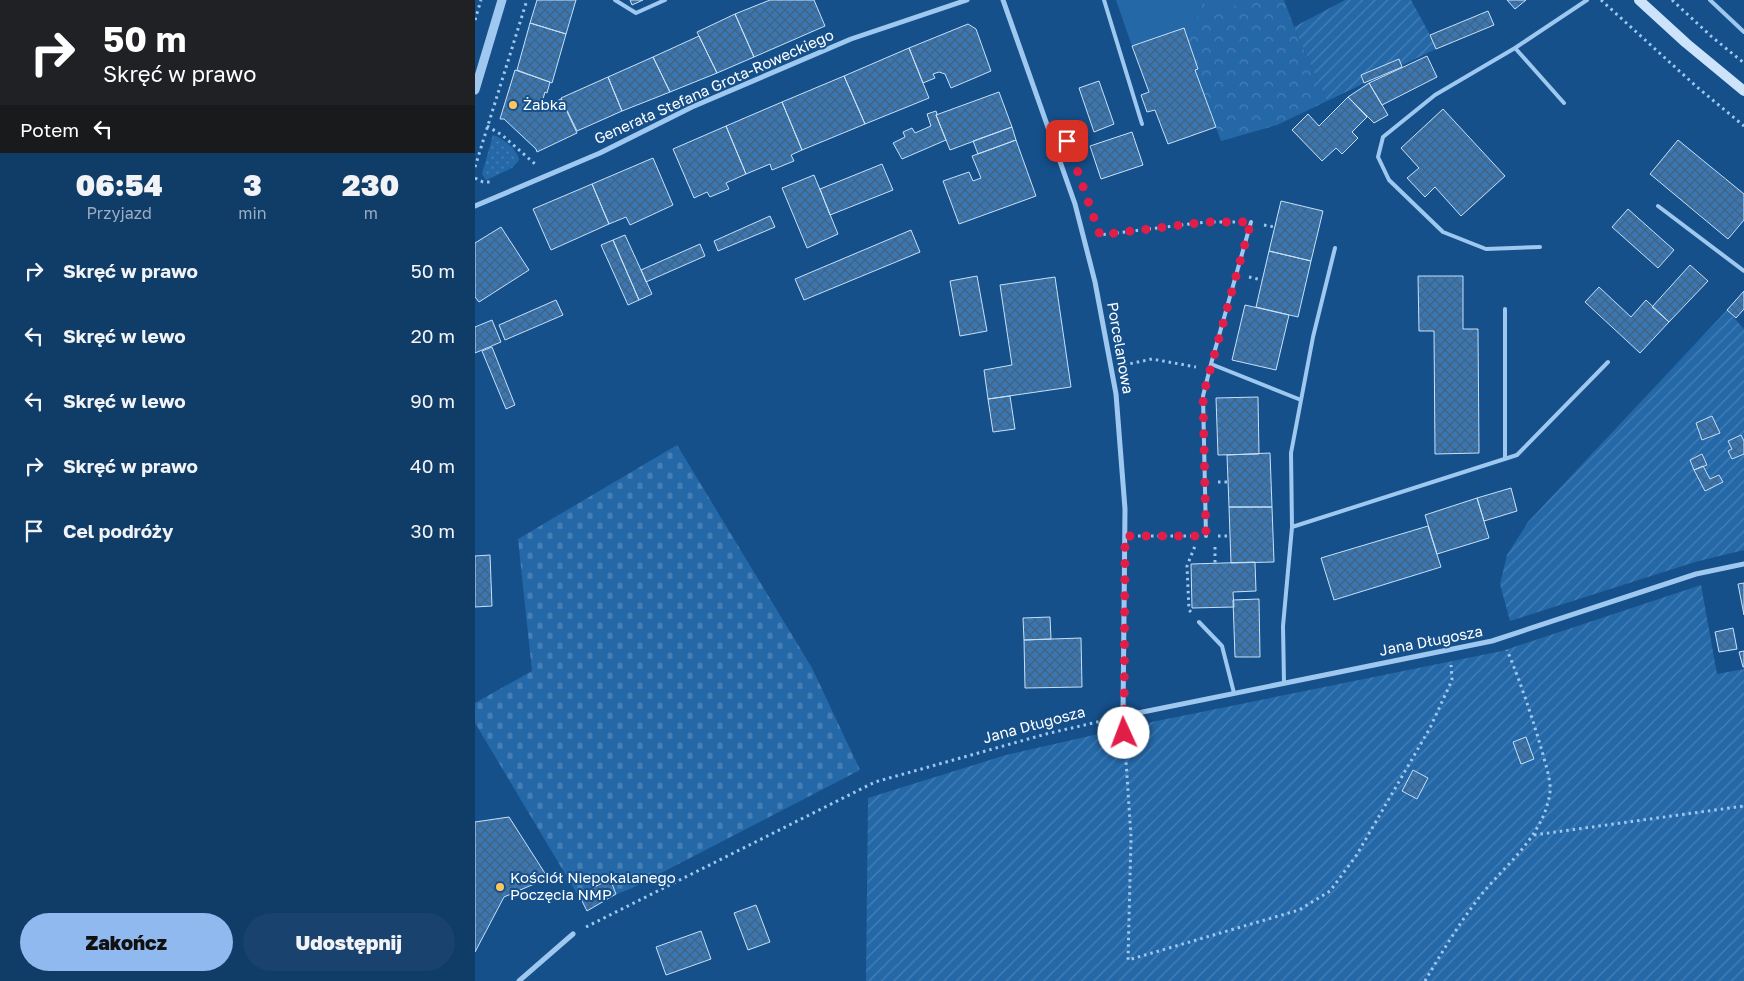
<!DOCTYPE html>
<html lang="pl">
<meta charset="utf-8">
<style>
:root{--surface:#103c68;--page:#19436e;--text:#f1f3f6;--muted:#9cadc0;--accent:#90b9f0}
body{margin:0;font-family:"Golos Text",sans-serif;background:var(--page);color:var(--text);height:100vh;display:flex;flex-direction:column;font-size:19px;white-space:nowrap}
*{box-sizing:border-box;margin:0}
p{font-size:16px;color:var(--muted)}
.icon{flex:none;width:28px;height:28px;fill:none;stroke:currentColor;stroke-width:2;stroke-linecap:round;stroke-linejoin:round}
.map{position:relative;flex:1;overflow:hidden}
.sheet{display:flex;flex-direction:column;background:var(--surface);width:475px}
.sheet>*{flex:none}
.top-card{background:#202124;color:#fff;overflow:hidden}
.pin{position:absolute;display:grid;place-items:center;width:42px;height:42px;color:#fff;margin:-21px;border-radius:10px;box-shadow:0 2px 8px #0006}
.me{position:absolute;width:55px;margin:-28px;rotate:358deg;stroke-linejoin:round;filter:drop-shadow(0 0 4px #0008)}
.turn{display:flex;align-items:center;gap:18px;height:105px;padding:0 20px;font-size:22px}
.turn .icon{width:65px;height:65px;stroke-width:2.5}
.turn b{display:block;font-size:35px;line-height:42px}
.then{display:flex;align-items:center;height:48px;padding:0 20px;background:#0003;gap:10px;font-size:19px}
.eta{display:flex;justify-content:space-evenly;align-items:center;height:85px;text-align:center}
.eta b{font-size:30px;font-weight:800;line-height:35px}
.primary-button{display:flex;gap:10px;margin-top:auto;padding:10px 20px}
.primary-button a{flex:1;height:58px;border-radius:30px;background:var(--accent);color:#111;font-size:20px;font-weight:800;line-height:58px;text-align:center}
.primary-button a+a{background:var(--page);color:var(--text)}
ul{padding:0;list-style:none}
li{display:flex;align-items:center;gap:15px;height:65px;padding:0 20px}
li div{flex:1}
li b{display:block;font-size:19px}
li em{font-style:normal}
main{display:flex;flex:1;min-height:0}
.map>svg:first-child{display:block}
</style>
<main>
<section class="sheet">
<div class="top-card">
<div class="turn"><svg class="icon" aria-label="right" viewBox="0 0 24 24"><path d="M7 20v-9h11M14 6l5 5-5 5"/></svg><div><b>50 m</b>Skręć w prawo</div></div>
<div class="then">Potem<svg class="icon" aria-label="left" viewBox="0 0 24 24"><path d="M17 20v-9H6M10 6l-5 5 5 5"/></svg></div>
</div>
<div class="eta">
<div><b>06:54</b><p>Przyjazd</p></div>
<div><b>3</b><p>min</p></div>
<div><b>230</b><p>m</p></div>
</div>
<ul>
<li><svg class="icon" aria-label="right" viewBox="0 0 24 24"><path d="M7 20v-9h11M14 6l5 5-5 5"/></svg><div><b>Skręć w prawo</b></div><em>50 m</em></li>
<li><svg class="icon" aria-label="left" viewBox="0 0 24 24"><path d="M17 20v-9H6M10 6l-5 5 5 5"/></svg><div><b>Skręć w lewo</b></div><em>20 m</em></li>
<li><svg class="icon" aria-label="left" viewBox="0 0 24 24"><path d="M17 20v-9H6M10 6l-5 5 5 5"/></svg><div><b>Skręć w lewo</b></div><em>90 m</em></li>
<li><svg class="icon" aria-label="right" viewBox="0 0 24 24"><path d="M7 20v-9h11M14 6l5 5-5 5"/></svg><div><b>Skręć w prawo</b></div><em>40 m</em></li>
<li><svg class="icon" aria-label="arrive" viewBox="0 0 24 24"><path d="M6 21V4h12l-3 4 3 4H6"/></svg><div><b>Cel podróży</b></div><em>30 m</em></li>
</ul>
<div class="primary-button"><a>Zakończ</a><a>Udostępnij</a></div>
</section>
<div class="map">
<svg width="1269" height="981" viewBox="0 0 1269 981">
<defs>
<pattern id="grass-dots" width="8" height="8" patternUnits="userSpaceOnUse" patternTransform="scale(1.25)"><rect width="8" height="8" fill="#2568a8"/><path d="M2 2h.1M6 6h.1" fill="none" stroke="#467fb5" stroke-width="1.8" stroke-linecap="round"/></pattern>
<pattern id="cemetery-stones" width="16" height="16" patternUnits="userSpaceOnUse" patternTransform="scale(1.25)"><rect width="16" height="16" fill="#2568a8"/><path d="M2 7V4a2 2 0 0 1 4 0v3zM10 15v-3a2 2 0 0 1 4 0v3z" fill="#467fb5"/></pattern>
<pattern id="park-crowns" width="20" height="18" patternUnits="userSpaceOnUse" patternTransform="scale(1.25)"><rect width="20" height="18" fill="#2568a8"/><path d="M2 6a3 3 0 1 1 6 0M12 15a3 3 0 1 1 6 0" fill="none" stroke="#467fb5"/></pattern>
<pattern id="garden-furrows" width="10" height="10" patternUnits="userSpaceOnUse" patternTransform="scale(1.25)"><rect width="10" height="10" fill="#2568a8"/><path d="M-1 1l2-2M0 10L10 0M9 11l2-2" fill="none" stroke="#467fb5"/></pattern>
<pattern id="building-cross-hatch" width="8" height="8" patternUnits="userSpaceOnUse" patternTransform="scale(1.25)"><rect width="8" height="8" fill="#3a77b2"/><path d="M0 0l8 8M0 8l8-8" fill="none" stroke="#43627f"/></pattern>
</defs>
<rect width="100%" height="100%" fill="#15508b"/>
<path fill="url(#grass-dots)" d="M18,135C29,139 42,149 44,160L37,168L11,180L7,174Z"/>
<path fill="url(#cemetery-stones)" d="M202,445L337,668L385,770L157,888L110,907L0,723V703L57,671L43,539Z"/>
<path fill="url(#park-crowns)" d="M641,0H809L819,27L852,101L802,125L746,141L720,70L723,69L709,28Z"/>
<path fill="url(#garden-furrows)" d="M870,0H936L955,35L961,49L852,101L819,27Z
M1252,310L1269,329V550L1220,562L1035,621L1025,584L1032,555L1053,522Z
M1226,585L1242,674L1269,669V981H391L393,798L531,755L667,724L1027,651Z"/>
<path fill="#2568a8" d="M641,0H716L724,22L657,46Z
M728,0H767L768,2L734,16Z"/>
<path fill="url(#building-cross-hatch)" stroke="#c5e1fb" d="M62,0H101L91,34L55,23Z
M155,0H168L157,5Z
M295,0H339L350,26L279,57L260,14Z
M1032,0H1051L1040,9Z
M1013,11L1019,25L961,49L955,35Z
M260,14L279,57L242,73L222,32Z
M55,23L91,34L77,83L42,70Z
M493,24L501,29L516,71L476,88L470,74L464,72L458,74L460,78L448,83L434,48Z
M709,28L723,69L720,70L741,127L693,144L680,110L672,112L666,95L674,92L657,46Z
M224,36L242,73L195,92L178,57Z
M434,48L454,98L390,124L369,76Z
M952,56L962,77L907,105L894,83Z
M178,57L195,92L147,111L133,77Z
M924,59L927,67L889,83L886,75Z
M40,70L75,82L72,93L70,92L68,99L72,104H75L86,99L102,133L62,152L61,149L29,119H25Z
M369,76L390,124L327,150L307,102Z
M133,77L147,111L102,131L86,98Z
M624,81L639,124L619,132L604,88Z
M894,83L913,115L899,123L873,97Z
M524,92L537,127L475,150L461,115Z
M873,97L892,117L877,132L883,138L867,154L861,148L847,161L817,130L833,114L844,126Z
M307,102L327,150L316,155L319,161L297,170L295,164L271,174L251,126Z
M968,109L1030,176L986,216L960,187L950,197L932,178L944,168L926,148Z
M461,111L462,114L461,115L471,140L427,159L418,143L430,137L428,132L437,128L440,133L456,126L452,114Z
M251,126L271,174L251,183L254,189L235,197L232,192L219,198L198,149Z
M537,127L541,140L503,154L498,141Z
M657,132L668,165L626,179L615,146Z
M541,140L561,196L484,224L468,181L494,172L498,181L506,178L497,156Z
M1203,140L1269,194V220L1253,239L1175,174Z
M178,158L198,205L155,225L151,217L134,224L117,184Z
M407,164L418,190L355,215L345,189Z
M339,175L363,234L332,248L307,188Z
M117,184L134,224L76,250L58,209Z
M806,201L848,211L836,261L794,251Z
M1153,209L1199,250L1183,268L1137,227Z
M295,216L300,227L243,251L239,241Z
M26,227L54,270L4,302L0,297V243Z
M436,230L445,252L329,300L320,279Z
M150,235L177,294L164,300L138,240Z
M138,240L164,300L153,305L126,245Z
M225,244L230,256L171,282L166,270Z
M794,251L836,261L823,317L781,307Z
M1215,265L1233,281L1194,322L1177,307Z
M502,276L512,331L485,336L475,281Z
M943,276H988V329H1003L1004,453L960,454L959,331H944Z
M580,277L596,387L513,399L509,370L537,365L525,285Z
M1124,287L1156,317L1171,300L1194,322L1165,353L1110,302Z
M1269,291V309L1261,318L1252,310Z
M81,300L88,315L30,340L24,325Z
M770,305L814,315L801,370L757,360Z
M17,320L26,342L0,353V327Z
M17,347L40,405L31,409L7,351Z
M535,396L540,429L518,432L513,399Z
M783,397L784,454L743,455L741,398Z
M1237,416L1245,433L1227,440L1221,423Z
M1266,435L1269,441V454L1257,459L1253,451L1257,449L1253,441Z
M795,453L797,507H754L752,455Z
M1227,454L1232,465L1219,470L1215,460Z
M1228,466L1235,479L1244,475L1248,482L1230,491L1219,470Z
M1036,488L1042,511L1009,521L1002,498Z
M1002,498L1014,538L962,554L950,515Z
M754,507H797L799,562L756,563Z
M953,526L966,567L859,600L846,558Z
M15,555L17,606L0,607V556Z
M780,562L781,591L758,592L759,607L717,608L716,564Z
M1269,583V615L1263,584Z
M784,599L785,657H760L758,600Z
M575,617L576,639L549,640L548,618Z
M1258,628L1262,649L1244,652L1240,632Z
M606,638L607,687L550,688L549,640Z
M1269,651V667H1268L1264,652Z
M1051,737L1059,759L1046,764L1038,742Z
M938,770L953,778L942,799L927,791Z
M34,817L73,878L29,897L0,952V822Z
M135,879L141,894L112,911L104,895Z
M281,905L295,942L273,950L259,913Z
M226,931L236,959L191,975L181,947Z"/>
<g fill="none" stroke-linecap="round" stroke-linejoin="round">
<path stroke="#9ec8ef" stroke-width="3" stroke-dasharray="2.5 4" stroke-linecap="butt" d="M1126,0L1222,87L1269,126
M1197,0L1237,37L1269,63
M0,20L6,0
M12,126L27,135L60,164H58
M0,167L52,0
M0,178L8,182H16
M789,225L800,227
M624,232L625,235L731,222H763
M774,277L787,280
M649,365L677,359L721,367
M743,482H754
M663,536H717
M743,536H755
M740,547V563
M716,612L714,610L712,566L720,546
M649,730L656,837L653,960L824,910L855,891L881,856L955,728L977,680L976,665
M1059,835L1269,806
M111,927L400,782L571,734L635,719
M950,981C967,952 985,922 1006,895C1032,863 1069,836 1075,792C1076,779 1070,763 1067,751C1057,717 1046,683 1032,650"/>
<path stroke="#9ec8ef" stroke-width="4" d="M140,0L161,13L190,0
M629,0L667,124
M1235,0L1269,32
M1040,48L1089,103
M1183,206L1269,271
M776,222L736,364L826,400
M1065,247L1011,249L968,232L914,180L903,157L908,137L960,95L1040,48L1112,0
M1030,309V459
M817,527L1042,455L1133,362
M731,536L728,396L736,364
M724,622L747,646L759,693
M809,683L808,626L817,527L816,453L838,337L860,248"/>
<path stroke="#9ec8ef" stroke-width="5" d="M528,0L600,204L620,282L641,394L650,509L648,716L1017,641L1221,574L1269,564
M0,206L125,153L217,107L376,39L492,0
M44,981L98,934"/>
<path stroke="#9ec8ef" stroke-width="9" d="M0,90L27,0"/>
<path stroke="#cce3fb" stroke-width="10" d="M1164,0L1211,43L1269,91"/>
</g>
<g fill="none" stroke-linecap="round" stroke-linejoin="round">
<path stroke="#e11d48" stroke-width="9" stroke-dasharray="0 16.2" d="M592,141L625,235L731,222H776L728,396L731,536H650L649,733"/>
</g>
<g fill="#ffc65d" stroke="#15508b" stroke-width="2">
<circle cx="38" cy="105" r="5"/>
<circle cx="25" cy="887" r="5"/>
</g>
<g text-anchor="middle" stroke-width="4" stroke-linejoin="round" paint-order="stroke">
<g font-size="15" fill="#fff" stroke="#15508b">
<text transform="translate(239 87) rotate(-24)" y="5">Generała Stefana Grota-Roweckiego</text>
<text transform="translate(645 348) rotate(80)" y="5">Porcelanowa</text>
<text transform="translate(956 641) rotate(-11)" y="5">Jana Długosza</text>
<text transform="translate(559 725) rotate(-15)" y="5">Jana Długosza</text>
</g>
<g font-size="15" fill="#fff" stroke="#15508b" text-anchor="start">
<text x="48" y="110">Żabka</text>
<text x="35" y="883">Kościół Niepokalanego<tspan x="35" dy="17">Poczęcia NMP</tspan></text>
</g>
</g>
</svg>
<div class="pin" style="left:592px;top:141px;background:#d93025"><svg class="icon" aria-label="arrive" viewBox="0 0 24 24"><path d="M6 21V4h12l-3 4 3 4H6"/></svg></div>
<svg class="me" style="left:649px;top:733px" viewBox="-20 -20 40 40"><circle r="19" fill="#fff"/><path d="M0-13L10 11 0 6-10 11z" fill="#e11d48"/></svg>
</div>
</main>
